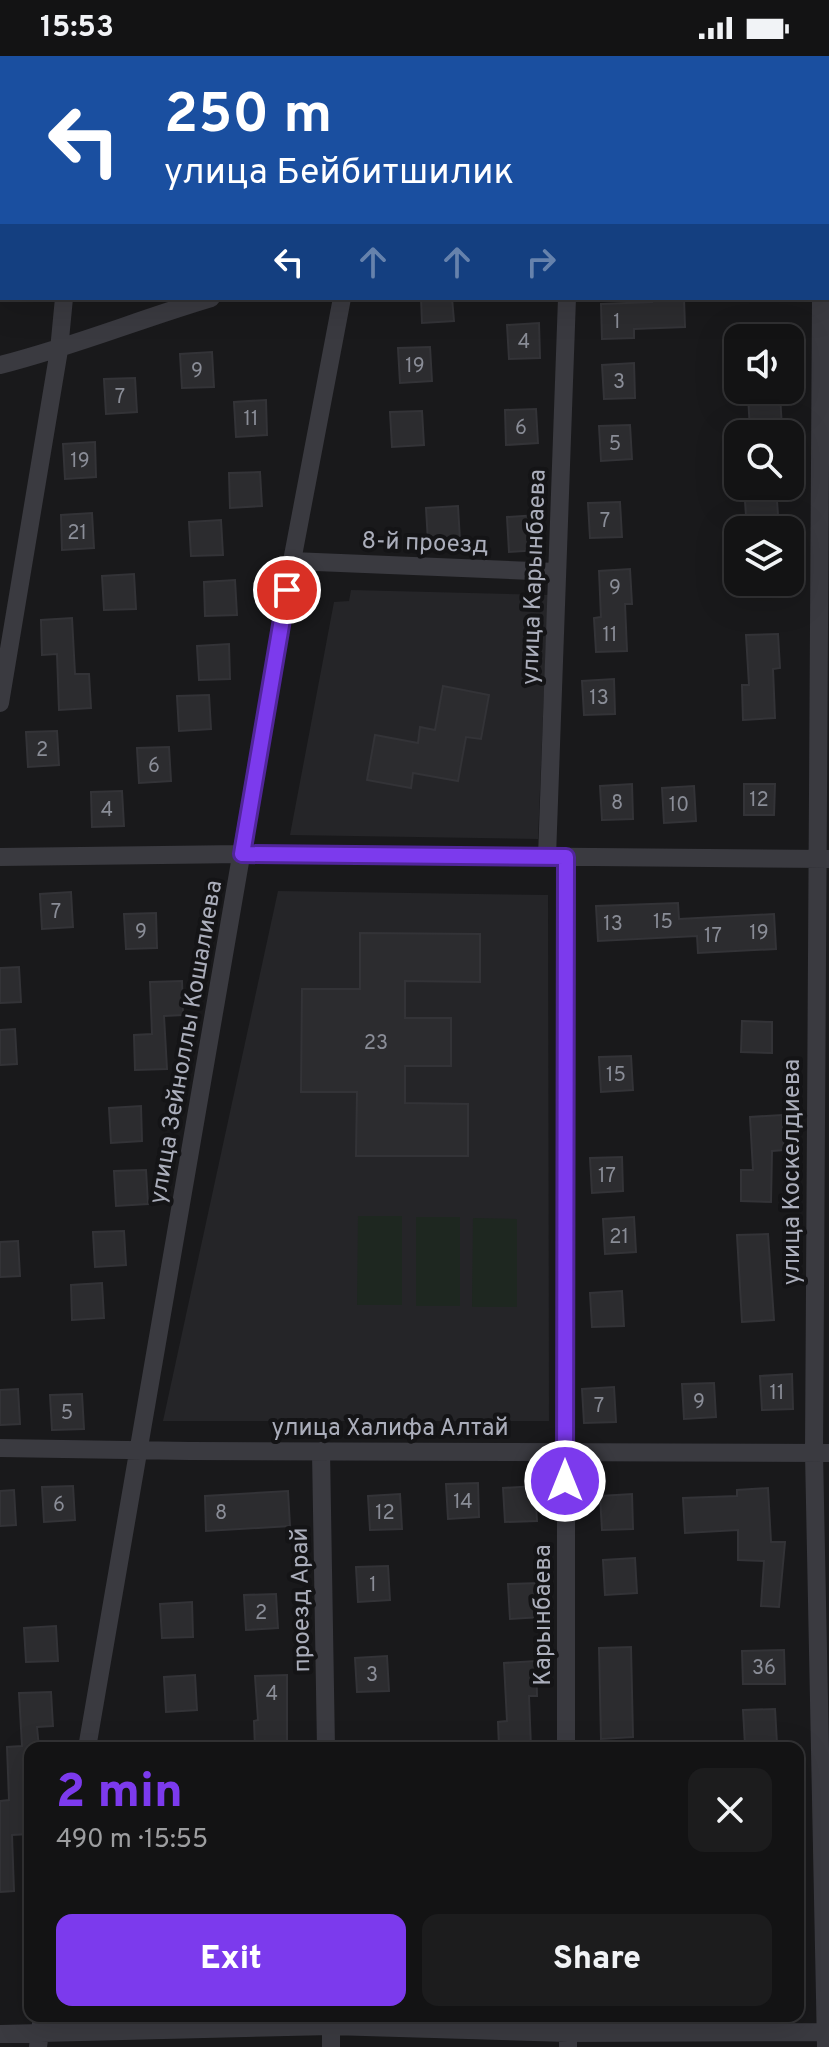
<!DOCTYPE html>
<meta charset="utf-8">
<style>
:root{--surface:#131314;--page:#1c1c1d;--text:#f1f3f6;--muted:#9d9ea0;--line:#323234;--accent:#7c3aed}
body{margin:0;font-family:Overpass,sans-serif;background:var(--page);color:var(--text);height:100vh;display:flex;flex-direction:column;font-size:30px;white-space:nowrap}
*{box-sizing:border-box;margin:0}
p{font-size:26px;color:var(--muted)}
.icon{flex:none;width:44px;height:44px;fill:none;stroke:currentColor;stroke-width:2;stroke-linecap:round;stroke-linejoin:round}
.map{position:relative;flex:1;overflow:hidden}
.details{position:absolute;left:24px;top:1686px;width:780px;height:280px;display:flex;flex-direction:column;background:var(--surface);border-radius:16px;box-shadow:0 8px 32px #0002,0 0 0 2px var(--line)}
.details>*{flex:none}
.top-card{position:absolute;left:0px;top:0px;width:830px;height:244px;box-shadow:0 8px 32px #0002,0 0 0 2px var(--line);background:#1a4fa0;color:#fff;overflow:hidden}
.controls{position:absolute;left:724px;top:268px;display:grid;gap:16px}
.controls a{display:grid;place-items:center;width:80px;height:80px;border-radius:16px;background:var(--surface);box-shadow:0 8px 32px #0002,0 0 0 2px var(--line);font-size:40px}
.pin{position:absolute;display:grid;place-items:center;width:68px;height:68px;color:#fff;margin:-34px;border:4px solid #fff;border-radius:50%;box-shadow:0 2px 8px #0007}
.me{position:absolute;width:88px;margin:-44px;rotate:0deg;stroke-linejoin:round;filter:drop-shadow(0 0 6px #0008)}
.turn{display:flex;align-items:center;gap:28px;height:168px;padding:0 32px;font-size:36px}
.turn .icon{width:104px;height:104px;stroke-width:2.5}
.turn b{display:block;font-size:56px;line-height:68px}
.lanes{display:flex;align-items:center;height:76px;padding:0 32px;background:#0003;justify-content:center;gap:40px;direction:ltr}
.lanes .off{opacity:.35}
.round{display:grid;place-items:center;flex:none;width:84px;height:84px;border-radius:16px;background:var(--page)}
.summary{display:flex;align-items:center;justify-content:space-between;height:136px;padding:0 32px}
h1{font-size:48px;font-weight:800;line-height:60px;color:var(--accent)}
.action{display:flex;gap:16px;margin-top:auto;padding:16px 32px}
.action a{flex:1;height:92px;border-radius:16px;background:var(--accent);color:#fff;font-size:32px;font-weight:800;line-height:92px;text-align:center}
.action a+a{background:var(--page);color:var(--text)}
.status{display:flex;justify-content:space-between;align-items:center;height:56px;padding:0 40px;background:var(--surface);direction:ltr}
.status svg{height:22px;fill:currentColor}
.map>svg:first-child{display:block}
</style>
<div class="status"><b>15:53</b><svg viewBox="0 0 49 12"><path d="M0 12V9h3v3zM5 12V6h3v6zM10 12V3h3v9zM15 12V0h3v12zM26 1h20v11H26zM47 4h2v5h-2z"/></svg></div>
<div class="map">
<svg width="829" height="1991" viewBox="0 0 829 1991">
<rect width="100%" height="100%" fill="#19191b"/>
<path fill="#252528" d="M351,534L548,539L538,783L290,779L334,546L349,545Z
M278,835L548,839L549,1365H163Z"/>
<path fill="#1e2720" d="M358,1160H402V1249H357Z
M416,1161H460V1250H416Z
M473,1162L517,1163V1251H472Z"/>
<path fill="#2c2c2f" stroke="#333337" stroke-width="2" d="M421,242H452L454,265L422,267Z
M652,242H684L685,271L634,273V282L602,283L601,248L652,246Z
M539,267L540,302L509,303L507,269Z
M430,291L432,325L400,327L398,292Z
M212,296L214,331L182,332L180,298Z
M634,307L635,342L604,343L602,309Z
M135,322L137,356L106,358L104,323Z
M780,338L782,373L750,374L748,340Z
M266,344L267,379L236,381L234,346Z
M536,353L538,387L506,389L505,354Z
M422,355L424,389L392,391L390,356Z
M630,369L632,403L601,405L599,370Z
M95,386L96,421L65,423L63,388Z
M260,416L262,450L230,452L229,417Z
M744,430H776L778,459L746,460Z
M620,446L622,481L590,482L588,447Z
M458,450L460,485L428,486L426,452Z
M92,457L94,492L62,494L61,459Z
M538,459L540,494L509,496L507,461Z
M221,464L223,499L191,500L189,466Z
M630,513L632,548H625L627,595L596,596L594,562L601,561L599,515Z
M134,518L136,553L104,554L102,520Z
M235,524L237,559L205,560L204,526Z
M743,526H792V537L744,539Z
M72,562L75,618H89L91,652L59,654L57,598L42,599L41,564Z
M778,578L780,612L773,613L775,662L743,664L742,629H749L746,579Z
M229,588L230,623L199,624L197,590Z
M614,623L615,658L584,659L582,625Z
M443,630L489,639L481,683L466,681L458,725L413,717L411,732L367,724L375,679L418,687L420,671L435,674Z
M209,639L211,673L179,675L177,640Z
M57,675L59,709L28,711L26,676Z
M169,691L171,725L139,727L137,692Z
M632,728L633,763L602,764L600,730Z
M744,728H775L774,759H744Z
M694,730L696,765L664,767L662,732Z
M122,735L124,770L92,771L91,736Z
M71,836L73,871L42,873L40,838Z
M678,847L679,863L774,858L776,893L698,897L697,880L598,885L596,850Z
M156,857L157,892L126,893L124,858Z
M360,877L480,878V926L405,925V962H451V1010H405V1047L468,1048V1100H356L357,1036H301L302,933H360Z
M19,911L21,946L0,947V912Z
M182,925L183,959L164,960L167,1013L135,1014L134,979L152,978L150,926Z
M742,965L772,966V997L741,996Z
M15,973L17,1008L0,1009V974Z
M631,1000L633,1034L601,1036L599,1001Z
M141,1050L142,1085L111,1087L109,1052Z
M782,1059L784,1094L772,1095L771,1146L741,1145V1114H753L750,1061Z
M622,1101L623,1135L592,1137L590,1102Z
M146,1114L148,1148L116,1150L114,1115Z
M634,1161L636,1196L605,1198L603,1163Z
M124,1175L126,1209L95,1211L93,1176Z
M768,1178L774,1264L742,1266L737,1179Z
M18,1185L20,1220L0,1221V1186Z
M102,1227L104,1262L72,1264L71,1229Z
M622,1235L624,1270L592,1271L590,1237Z
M792,1318L793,1353L762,1354L760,1320Z
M714,1327L716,1361L684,1363L682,1328Z
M614,1331L616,1366L584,1367L582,1333Z
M18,1333L20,1368L0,1369V1334Z
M82,1338L84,1373L52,1374L50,1339Z
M478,1427L479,1461L448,1463L446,1428Z
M73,1430L75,1464L44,1466L42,1431Z
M535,1430L537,1465L505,1466L503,1432Z
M768,1432L771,1486H785L779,1551L761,1550L764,1505L738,1504V1474L685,1477L683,1442L737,1440V1434Z
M14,1434L16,1469L0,1470V1435Z
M288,1435L290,1470L206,1475L205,1440Z
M400,1438L402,1473L370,1474L368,1440Z
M632,1438L633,1473L602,1474L600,1440Z
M635,1502L637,1537L605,1539L603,1504Z
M388,1510L390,1544L358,1546L356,1511Z
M540,1527L542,1561L510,1563L508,1528Z
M276,1538L278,1572L246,1574L244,1539Z
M192,1546L193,1581L162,1582L160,1548Z
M56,1570L58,1605L26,1606L24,1572Z
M631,1591L633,1681L601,1683L599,1592Z
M784,1594L785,1628H743L742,1595Z
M387,1600L389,1635L357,1636L355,1602Z
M536,1605L537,1640H529L531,1692H499L498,1666L507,1665L504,1607Z
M195,1619L197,1654L166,1656L164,1621Z
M287,1619V1692H255L254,1665L258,1664L255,1620Z
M51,1636L53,1670L37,1671L39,1692H30V1725H26L29,1778L12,1779L14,1835L0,1836V1745L9,1744L7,1691L22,1690L19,1637Z
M775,1653L777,1687L745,1689L743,1654Z"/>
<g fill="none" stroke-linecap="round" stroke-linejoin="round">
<path stroke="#3a3a40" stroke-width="18" d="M82,2V0
M383,2L384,0
M823,2V0
M828,49L829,48
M821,242L814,1397L826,1991
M0,309C72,291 140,263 211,242
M292,505L556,516
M0,647L59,294L64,242
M0,801L242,798L829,803
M547,801L567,242
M0,1392L190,1395L829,1397
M321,1395L326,1692
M87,1692L292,505L342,242
M566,1692V801
M331,1960V1991
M568,1960V1991
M0,1978L331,1970L568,1977L829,1976
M38,1991L42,1960"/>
</g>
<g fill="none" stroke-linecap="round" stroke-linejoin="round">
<g stroke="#51269a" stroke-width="20">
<path id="route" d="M287,534L242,798L566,801L565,1425"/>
</g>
<use href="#route" stroke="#7c3aed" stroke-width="14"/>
</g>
<g text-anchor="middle" stroke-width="8" stroke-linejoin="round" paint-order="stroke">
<g font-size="20" fill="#8a8d97">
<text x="617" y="272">1</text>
<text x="524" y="292">4</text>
<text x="415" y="316">19</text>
<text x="197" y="321">9</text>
<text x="619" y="332">3</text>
<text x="120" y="347">7</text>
<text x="251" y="369">11</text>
<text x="521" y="378">6</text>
<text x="615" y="394">5</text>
<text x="80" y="411">19</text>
<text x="605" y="471">7</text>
<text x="77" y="483">21</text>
<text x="615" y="538">9</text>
<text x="610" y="585">11</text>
<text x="599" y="648">13</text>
<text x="42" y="700">2</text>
<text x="154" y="716">6</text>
<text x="759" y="750">12</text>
<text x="617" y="753">8</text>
<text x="679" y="755">10</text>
<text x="107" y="760">4</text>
<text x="56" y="862">7</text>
<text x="663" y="872">15</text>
<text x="613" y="874">13</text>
<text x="141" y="882">9</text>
<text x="759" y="883">19</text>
<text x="713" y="886">17</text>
<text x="376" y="993">23</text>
<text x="616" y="1025">15</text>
<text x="607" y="1126">17</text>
<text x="619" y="1187">21</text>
<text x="777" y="1343">11</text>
<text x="699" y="1352">9</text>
<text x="599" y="1356">7</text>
<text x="67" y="1363">5</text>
<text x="463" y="1452">14</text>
<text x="59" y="1455">6</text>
<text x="221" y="1463">8</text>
<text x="385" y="1463">12</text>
<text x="373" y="1535">1</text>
<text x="261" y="1563">2</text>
<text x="764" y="1618">36</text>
<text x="372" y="1625">3</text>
<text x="272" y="1644">4</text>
</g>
<g font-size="24" fill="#abaebb" stroke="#141416">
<text transform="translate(425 486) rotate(2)" y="8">8-й проезд</text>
<text transform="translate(533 521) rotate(-88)" y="8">улица Карынбаева</text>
<text transform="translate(185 986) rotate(-80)" y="8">улица Зейноллы Кошалиева</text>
<text transform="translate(791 1116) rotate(-90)" y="8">улица Коскелдиева</text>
<text x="390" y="1379">улица Халифа Алтай</text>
<text transform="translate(300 1544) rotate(-91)" y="8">проезд Арай</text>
<text transform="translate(542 1559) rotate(-90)" y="8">Карынбаева</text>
</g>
</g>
</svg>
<div class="controls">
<a><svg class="icon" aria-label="sound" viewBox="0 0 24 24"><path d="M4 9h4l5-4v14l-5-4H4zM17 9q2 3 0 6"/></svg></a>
<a><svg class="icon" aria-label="search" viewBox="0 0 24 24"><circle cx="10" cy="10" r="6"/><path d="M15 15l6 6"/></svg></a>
<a><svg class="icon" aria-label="layers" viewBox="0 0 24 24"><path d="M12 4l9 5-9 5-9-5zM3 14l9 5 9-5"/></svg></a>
</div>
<div class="pin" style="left:287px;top:534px;background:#d93025"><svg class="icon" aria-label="arrive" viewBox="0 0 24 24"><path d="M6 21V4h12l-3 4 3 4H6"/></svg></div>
<svg class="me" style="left:565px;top:1425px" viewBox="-20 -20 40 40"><circle r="17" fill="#7c3aed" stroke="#fff" stroke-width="3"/><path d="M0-11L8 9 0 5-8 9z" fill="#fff"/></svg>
<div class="top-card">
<div class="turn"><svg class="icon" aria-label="left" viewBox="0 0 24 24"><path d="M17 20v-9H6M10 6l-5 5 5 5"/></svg><div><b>250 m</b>улица Бейбитшилик</div></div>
<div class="lanes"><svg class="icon" aria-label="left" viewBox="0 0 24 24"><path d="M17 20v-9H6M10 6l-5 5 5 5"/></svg><svg class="icon off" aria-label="ahead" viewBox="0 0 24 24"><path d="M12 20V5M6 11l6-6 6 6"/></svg><svg class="icon off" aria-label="ahead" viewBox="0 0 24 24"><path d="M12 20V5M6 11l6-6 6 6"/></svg><svg class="icon off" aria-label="right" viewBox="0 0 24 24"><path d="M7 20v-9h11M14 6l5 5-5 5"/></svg></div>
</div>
<section class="details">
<div class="summary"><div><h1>2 min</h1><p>490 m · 15:55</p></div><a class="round"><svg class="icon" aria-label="close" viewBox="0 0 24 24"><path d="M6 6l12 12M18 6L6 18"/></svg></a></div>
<div class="action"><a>Exit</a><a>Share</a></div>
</section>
</div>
